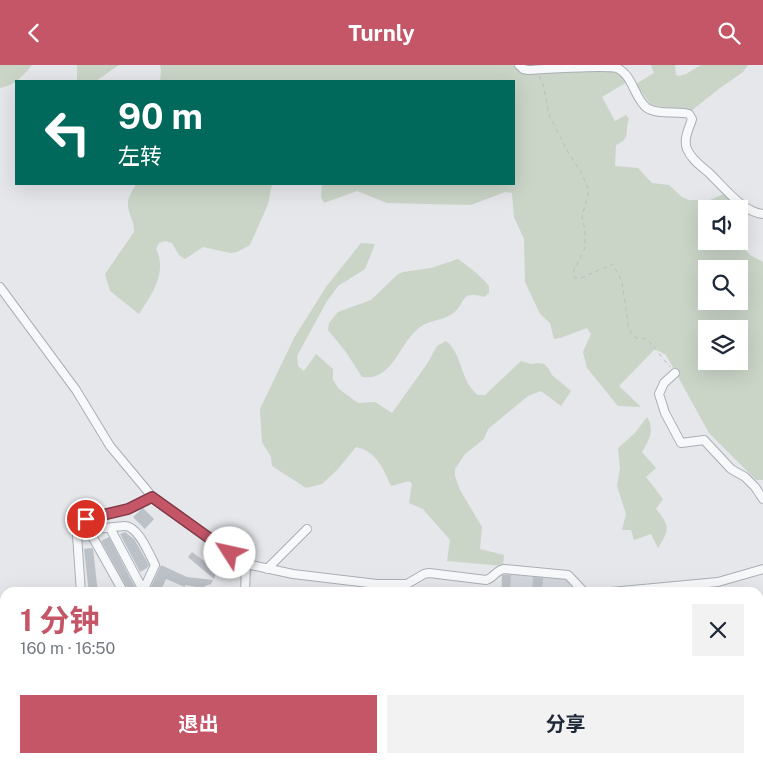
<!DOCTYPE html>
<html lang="zh">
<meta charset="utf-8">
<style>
:root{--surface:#fff;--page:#f2f2f3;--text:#1f2937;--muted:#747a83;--accent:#c45668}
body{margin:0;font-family:"Public Sans","Noto Sans SC",sans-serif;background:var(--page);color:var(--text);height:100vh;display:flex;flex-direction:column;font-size:19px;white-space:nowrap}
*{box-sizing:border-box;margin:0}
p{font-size:16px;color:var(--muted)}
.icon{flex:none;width:28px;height:28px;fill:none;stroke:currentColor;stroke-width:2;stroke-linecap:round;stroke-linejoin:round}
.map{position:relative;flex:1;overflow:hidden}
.sheet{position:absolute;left:0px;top:522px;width:764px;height:176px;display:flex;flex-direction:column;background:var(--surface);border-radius:15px 15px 0 0;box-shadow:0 5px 20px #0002}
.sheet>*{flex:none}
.banner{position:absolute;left:15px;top:15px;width:500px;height:105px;border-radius:0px;box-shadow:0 5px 20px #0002;background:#00695c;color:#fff;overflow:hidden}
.fabs{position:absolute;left:698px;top:135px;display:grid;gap:10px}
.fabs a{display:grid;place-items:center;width:50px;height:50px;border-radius:0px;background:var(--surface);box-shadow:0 5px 20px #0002;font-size:25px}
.pin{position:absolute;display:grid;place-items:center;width:42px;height:42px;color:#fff;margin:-21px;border:2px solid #fff;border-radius:50%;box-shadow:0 1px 5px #0007}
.me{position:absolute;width:55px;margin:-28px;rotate:305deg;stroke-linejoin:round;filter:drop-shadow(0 0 4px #0008)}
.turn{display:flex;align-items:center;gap:18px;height:105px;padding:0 20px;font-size:22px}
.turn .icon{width:65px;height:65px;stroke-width:2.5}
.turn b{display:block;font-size:35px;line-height:42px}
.round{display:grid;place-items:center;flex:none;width:52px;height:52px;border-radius:0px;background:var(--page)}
.overview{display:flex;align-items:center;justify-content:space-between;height:85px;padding:0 20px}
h1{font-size:30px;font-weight:700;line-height:38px;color:var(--accent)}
.cta{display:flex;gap:10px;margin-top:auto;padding:10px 20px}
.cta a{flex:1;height:58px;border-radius:0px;background:var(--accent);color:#fff;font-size:20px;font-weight:700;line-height:58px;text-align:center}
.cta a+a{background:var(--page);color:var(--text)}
header{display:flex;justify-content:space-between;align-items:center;height:65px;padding:0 20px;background:var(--accent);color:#fff;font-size:22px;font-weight:700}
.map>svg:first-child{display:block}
</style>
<header><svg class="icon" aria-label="back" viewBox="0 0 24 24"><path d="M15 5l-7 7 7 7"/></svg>Turnly<svg class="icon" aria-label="search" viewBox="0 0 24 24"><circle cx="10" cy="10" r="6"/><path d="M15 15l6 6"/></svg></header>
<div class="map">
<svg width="763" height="698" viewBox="0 0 763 698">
<rect width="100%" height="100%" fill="#e5e7eb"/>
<path fill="#d3d6dd" d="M502,506L569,513L579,527L501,528Z"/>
<path fill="#cad4c7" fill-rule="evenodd" d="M0,0H32C22,12 15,20 0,23Z
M77,0H119L96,16H77Z
M160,0H516L517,2L608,4C618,6 623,8 627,17L602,32L615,56L626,50L629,54C624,66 632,73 616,80L615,101L638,103L652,118L669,120L682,132L689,135H710L724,129L750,147L740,162L741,180L750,190L763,197V415H756L709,368L666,290L655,284L619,321L641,342L618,341L587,303L583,287L591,269L587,263L560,273L554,274L550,258L540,249L525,217L524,174L514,152L512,128L505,127L471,140L387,138L357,126L324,138L321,132L322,119H514V16H160L161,5ZM706,144H739V176H706ZM706,204H739V236H706ZM706,264H739V296H706Z
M651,0H675L676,10L679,11L686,9L701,0H748L743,7L720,23L691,46L651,40L636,19L654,8Z
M136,119H272L268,139L250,180L237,187L230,188L203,182L185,194L179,190L172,178L165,176L159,178L156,184C168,208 151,230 139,249L110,226L105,209L134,167C135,156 127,148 128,138C128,132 133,125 136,119Z
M361,178L375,179L365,204L338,221L327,236L297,291L298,301L304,306L316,289L333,304V315L339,324L358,338L375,337L392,348L427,299L437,281L446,276C463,289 460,317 478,330H485L521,296L531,299L538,298L544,299L549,304L552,310L571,326L561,341L541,326L528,331L488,364L484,374L465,389L455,404V411L460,425L482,462L480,484L504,490L503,501L447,496L450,475L423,444L409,438L412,419L409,416L391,421C383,403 376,386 356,382L337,405L322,419L306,423L272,401L271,392L262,377L260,344L294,273L326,222Z
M458,194C469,202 480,210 489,221V228L484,232C459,224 467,239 452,249C442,256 429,255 420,262C399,277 393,317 362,312L346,287L328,265L329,258L338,247L371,235L397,210L403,207L431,203Z
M647,352C655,365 649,375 642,387L656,403L646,412L663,434L656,444C670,461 670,464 658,483L651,469L634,475L631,465H622L626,449L617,421L620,404L618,383L635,368Z"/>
<path fill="#bcc1c8" d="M143,443L154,454L145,464L133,452Z
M125,467L134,474L149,500L147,503L140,507L120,469Z
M109,472L137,526V528H130L101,476Z
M92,483L93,484L98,528H89L84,484Z
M192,487L217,506L214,514L188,492Z
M161,500L187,512L213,515L211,519L205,521L206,528H196V522L185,520V522L166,514L160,528H148Z
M502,510H511L510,528H502Z
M533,512L543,513L542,528H532Z"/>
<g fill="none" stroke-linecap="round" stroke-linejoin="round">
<g stroke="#aaaeb5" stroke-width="10">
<path id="minor" d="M519,0L523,4L528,5C545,4 604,0 617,3C633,10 634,33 647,43C657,50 678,46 689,49L692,54C689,64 683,74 687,84C691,94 701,101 708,107C723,121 742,147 763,149
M0,222L76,325L110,381L155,435L246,499L293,509L377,519H407L424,509L429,508L486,515C494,513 496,505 504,504L568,510L585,528
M675,308L664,318L659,329L665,348L681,378L704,375L731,404L745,412L755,422L763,434
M87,462L124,528
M88,463C100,465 111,462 124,461C138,460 149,489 155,500L142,528
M110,463L143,525
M267,504L307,464
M81,528L77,470L78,462L86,454L128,444L152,432
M245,528L246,499
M600,528L718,517L763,504
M759,573L763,571
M0,617H5
M272,694L274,698
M14,698L17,694
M76,698L80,694
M530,698L532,694
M684,698L685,694"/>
</g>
<path stroke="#babec3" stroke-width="1" stroke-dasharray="4 4" stroke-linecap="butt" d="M539,11L543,19L549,50L568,87L582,109L589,126L582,152L585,165V183L573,207L575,213H581L613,199L622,217L629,265L636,273L647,274L670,302"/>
<use href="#minor" stroke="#f7f8fa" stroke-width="8"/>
</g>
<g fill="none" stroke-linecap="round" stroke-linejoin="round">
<g stroke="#7f3844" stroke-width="12">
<path id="route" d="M86,454L128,444L152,432L230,488"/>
</g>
<use href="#route" stroke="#c45668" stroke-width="9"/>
</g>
</svg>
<div class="fabs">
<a><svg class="icon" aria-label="sound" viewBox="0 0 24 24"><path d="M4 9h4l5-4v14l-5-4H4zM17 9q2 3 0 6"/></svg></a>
<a><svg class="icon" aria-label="search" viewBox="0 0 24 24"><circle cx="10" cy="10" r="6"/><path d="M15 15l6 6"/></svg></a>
<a><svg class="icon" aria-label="layers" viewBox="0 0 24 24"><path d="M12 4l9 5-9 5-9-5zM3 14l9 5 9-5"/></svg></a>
</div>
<div class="pin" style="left:86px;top:454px;background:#d93025"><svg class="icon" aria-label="arrive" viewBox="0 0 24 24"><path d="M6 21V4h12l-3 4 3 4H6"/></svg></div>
<svg class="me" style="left:230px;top:488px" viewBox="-20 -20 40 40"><circle r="19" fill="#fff"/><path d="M0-13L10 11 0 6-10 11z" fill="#c45668"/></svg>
<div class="banner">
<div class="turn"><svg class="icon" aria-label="left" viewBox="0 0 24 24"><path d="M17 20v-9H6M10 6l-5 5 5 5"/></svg><div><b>90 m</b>左转</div></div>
</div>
<section class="sheet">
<div class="overview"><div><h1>1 分钟</h1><p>160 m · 16:50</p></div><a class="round"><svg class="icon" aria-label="close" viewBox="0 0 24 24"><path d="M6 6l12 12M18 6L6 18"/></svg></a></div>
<div class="cta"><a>退出</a><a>分享</a></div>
</section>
</div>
